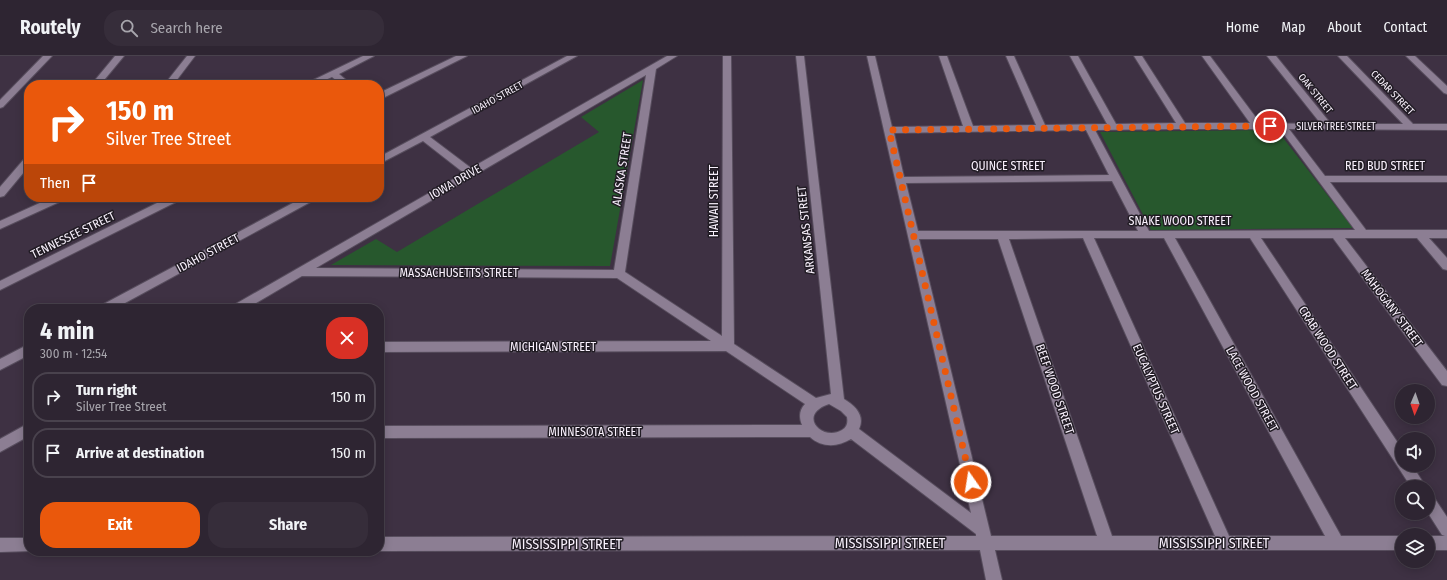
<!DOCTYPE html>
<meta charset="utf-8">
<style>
:root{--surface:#2e2532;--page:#362d3a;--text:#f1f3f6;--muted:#a7a5ac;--line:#49424d;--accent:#ea580c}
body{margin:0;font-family:"Fira Sans Condensed",sans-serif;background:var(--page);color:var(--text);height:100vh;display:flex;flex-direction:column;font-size:15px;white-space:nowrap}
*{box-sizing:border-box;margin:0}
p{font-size:13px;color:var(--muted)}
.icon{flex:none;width:22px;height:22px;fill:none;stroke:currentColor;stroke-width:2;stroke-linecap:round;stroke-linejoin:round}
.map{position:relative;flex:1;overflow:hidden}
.sheet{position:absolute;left:24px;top:248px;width:360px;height:252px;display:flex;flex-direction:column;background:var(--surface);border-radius:16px;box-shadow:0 2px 10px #0003,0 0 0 1px var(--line)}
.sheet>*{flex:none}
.hud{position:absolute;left:24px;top:24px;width:360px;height:122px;border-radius:16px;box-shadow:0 2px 10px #0003,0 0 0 1px var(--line);background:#ea580c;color:#fff;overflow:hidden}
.needle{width:26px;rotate:182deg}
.buttons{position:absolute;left:1395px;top:328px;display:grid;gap:8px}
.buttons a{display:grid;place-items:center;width:40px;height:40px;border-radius:50%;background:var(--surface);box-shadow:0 2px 10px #0003,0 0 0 1px var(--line);font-size:20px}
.pin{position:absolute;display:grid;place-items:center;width:34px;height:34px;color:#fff;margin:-17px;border:2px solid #fff;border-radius:50%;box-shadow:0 1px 4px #0007}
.me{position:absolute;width:44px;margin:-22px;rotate:347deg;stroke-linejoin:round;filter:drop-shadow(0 0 3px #0008)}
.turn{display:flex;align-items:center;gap:14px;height:84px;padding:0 16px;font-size:18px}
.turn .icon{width:52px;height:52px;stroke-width:2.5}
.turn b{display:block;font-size:28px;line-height:34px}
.then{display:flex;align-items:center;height:38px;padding:0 16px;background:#0003;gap:8px;font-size:15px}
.round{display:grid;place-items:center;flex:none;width:42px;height:42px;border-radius:16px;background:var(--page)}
.head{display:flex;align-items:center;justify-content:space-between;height:68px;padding:0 16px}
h1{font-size:24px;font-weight:700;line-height:30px}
.primary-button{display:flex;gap:8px;margin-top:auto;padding:8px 16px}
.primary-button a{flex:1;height:46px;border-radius:16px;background:var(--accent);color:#fff;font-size:16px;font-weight:700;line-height:46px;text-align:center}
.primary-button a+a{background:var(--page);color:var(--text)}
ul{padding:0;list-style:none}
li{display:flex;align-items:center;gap:12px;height:50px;margin:0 8px 6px;padding:0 8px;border:2px solid var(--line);border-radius:16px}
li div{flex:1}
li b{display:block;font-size:15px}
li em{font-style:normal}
header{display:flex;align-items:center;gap:24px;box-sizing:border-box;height:56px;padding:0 20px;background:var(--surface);border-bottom:1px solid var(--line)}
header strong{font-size:19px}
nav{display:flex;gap:22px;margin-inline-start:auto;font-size:14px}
.search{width:280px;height:36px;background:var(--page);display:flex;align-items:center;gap:10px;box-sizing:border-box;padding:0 14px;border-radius:16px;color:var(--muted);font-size:15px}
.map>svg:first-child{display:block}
</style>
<header>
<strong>Routely</strong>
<div class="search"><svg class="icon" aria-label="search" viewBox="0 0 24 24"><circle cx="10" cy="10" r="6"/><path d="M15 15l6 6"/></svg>Search here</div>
<nav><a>Home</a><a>Map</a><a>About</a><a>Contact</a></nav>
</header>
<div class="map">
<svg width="1447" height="524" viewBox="0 0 1447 524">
<rect width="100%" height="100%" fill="#3e3143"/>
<path fill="#27582d" d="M643,24L610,210L331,209L376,183L397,196L599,76L581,61Z
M1277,74L1353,172L1151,174L1100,76Z"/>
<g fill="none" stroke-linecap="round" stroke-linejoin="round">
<g stroke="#574d5d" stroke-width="2">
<path id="minor" d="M43,0H52L3,51L0,52V44Z
M115,0H124L100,29H91Z
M187,0H195L173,29H164Z
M363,0H374L339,18L352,29H342L332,21L314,29H303Z
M456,0H467L379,44V37Z
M567,0H577L430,81L471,112L667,0H677L656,13L625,216L722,280L723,0H731L734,288L816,342L831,338L796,0H804L844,343C856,350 865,360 859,373L971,457L867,0H875L892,71L963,70L939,0H947L973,70L1036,69L1006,0H1014L1045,69L1107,68L1070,0H1078L1116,68L1176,67L1134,0H1142L1185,67H1250L1202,0H1210L1260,67L1321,68L1267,0H1276L1331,68H1403L1338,0H1347L1413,68H1447V74L1289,73L1325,120H1447V126H1330L1366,174H1447V182H1429L1447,202V214L1443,213L1417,182H1345L1447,315V330L1442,329L1333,182H1261L1402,393V409H1412L1426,431H1411L1250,182H1175L1341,480H1402V494H995L1002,524H986L980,494L379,495V481L976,480V478L851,383C838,391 822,392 810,381L379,382V370L802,369C799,362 799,354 805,348L726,295L379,296V286L711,285L617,222L302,220L246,253H230L232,250L464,117L423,85L379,108V101ZM646,19L614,214L316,212ZM1182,73H1280L1355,174L1149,175L1095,74ZM1086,74L1109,119L904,121L894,77ZM1112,125L1138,175H918L906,127ZM1083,182L1215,480H1112L1009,183ZM1094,182H1164L1325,480H1229ZM919,183H998L1097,480H991ZM829,348L841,355L847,361C848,367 847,371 842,374C823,386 796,359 829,348Z
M1406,0H1415L1447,30V38L1444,37Z
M29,101V110L4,140L0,141V131L25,102Z
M53,141H67L66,143L0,173V165Z
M169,141H183L182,143L0,234V225Z
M304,141H317L316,143L114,253H98L100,250Z
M29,288V299L0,314V303Z
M29,367V380L0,396V383Z
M1428,439L1433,440L1447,461V494H1428V480H1445L1442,479L1428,457Z
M0,482H29V495H32L0,496Z"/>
</g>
<use href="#minor" fill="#8c7e93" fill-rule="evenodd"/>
</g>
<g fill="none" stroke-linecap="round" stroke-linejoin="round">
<path stroke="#ea580c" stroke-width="7" stroke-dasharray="0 12.6" d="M971,426L889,74L1270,70"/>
</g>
<g text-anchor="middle" stroke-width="3" stroke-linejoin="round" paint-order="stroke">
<g font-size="10" fill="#f9f1fd" stroke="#211c24">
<text transform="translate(1393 36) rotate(46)" y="4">CEDAR STREET</text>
<text transform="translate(1316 37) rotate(51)" y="4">OAK STREET</text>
<text transform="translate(497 41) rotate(-29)" y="4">IDAHO STREET</text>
<text x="1336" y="74">SILVER TREE STREET</text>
</g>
<g font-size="12" fill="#f9f1fd" stroke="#211c24">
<text x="1008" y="114">QUINCE STREET</text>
<text x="1385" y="114">RED BUD STREET</text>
<text transform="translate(622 113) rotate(-81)" y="4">ALASKA STREET</text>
<text transform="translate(455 126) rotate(-30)" y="4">IOWA DRIVE</text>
<text transform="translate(714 145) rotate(-90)" y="4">HAWAII STREET</text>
<text x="1180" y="169">SNAKE WOOD STREET</text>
<text transform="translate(806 174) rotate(-96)" y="4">ARKANSAS STREET</text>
<text transform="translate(73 179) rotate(-26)" y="4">TENNESSEE STREET</text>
<text transform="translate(208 197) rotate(-28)" y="4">IDAHO STREET</text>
<text x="459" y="221">MASSACHUSETTS STREET</text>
<text transform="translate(1392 252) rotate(53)" y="4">MAHOGANY STREET</text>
<text x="553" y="295">MICHIGAN STREET</text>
<text transform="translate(1328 292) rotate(57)" y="4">CRAB WOOD STREET</text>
<text transform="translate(1055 333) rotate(71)" y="4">BEEF WOOD STREET</text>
<text transform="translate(1156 333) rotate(66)" y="4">EUCALYPTUS STREET</text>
<text transform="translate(1252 333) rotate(61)" y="4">LACE WOOD STREET</text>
<text x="595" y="380">MINNESOTA STREET</text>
</g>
<g font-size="14" fill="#f9f1fd" stroke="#211c24">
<text x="890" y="492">MISSISSIPPI STREET</text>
<text x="1214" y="492">MISSISSIPPI STREET</text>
<text x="567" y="493">MISSISSIPPI STREET</text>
</g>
</g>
</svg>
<div class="buttons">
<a><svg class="needle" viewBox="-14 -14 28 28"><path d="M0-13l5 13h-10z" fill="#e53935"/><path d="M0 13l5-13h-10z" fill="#a7a5ac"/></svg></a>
<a><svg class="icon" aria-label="sound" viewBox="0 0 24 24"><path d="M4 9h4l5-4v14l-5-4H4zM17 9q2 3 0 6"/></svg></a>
<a><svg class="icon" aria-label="search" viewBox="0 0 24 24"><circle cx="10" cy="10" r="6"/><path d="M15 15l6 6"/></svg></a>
<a><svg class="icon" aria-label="layers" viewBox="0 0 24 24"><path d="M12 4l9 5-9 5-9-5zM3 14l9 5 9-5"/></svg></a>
</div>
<div class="pin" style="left:1270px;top:70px;background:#d93025"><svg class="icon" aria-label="arrive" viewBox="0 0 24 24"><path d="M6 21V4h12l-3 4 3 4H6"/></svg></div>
<svg class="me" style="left:971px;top:426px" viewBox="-20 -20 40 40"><circle r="17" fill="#ea580c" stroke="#fff" stroke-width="3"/><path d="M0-11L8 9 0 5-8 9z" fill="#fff"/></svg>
<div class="hud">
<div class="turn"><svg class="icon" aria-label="right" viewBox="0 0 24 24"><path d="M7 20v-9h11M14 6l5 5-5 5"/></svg><div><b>150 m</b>Silver Tree Street</div></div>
<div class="then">Then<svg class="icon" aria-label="arrive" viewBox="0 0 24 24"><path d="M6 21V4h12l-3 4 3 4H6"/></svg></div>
</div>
<section class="sheet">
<div class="head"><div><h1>4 min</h1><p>300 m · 12:54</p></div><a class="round" style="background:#d93025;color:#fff"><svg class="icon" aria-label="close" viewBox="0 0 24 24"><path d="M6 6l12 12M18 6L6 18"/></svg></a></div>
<ul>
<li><svg class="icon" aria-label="right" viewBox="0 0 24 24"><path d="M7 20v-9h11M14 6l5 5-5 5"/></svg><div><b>Turn right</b><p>Silver Tree Street</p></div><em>150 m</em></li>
<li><svg class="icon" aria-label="arrive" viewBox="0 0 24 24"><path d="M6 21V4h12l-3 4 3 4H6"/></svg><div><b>Arrive at destination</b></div><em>150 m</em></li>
</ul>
<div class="primary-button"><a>Exit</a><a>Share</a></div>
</section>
</div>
